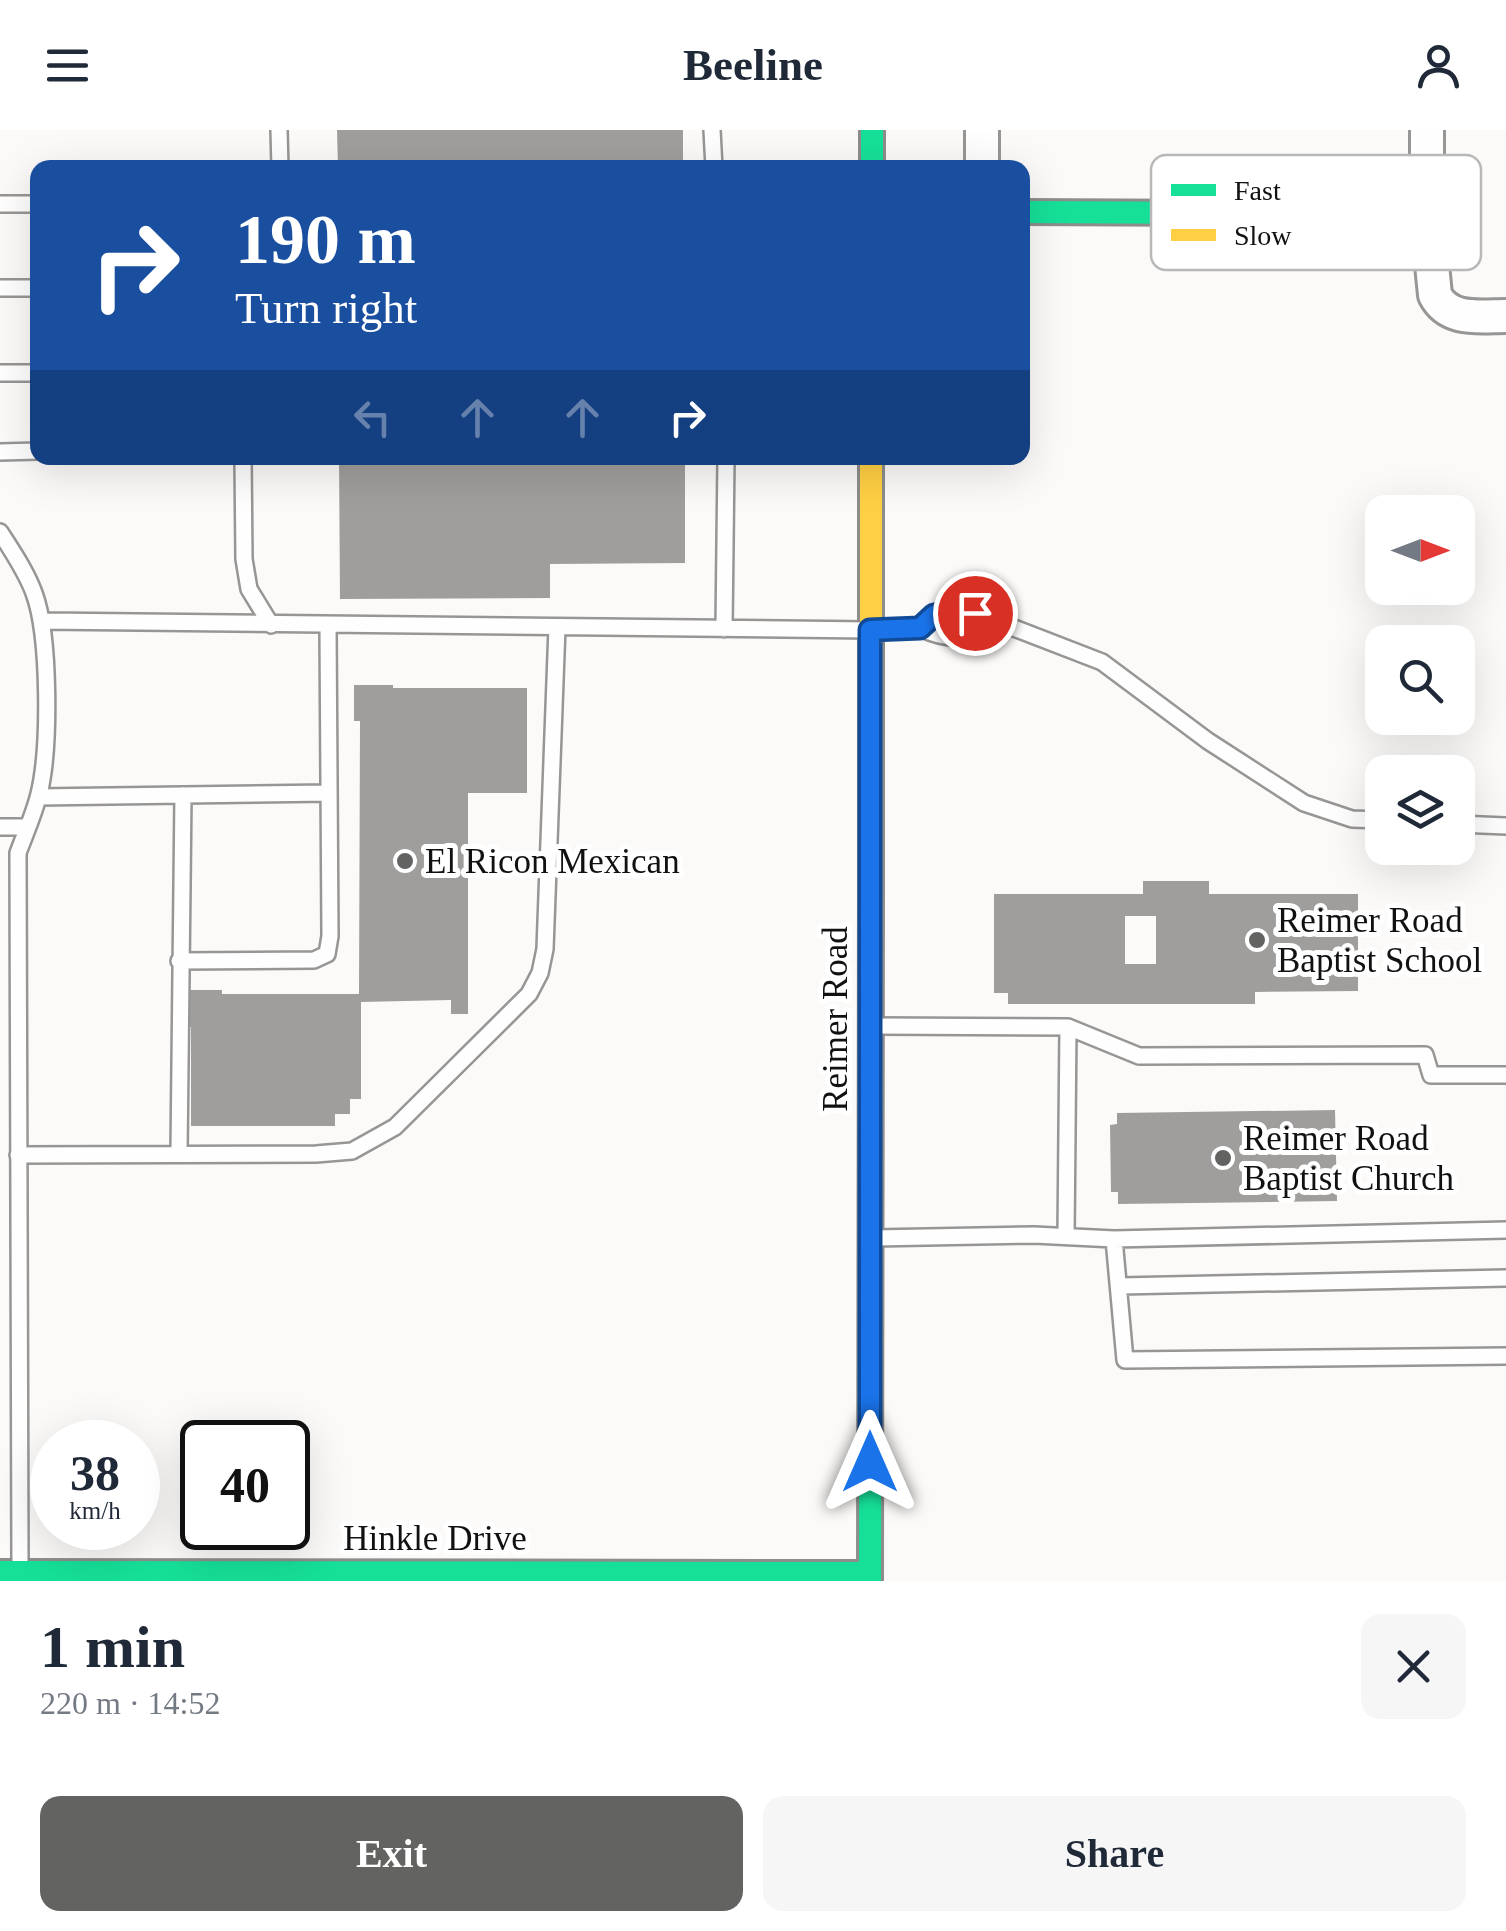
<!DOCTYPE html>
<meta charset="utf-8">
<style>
:root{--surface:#fff;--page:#f6f6f7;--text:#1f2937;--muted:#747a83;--accent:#636362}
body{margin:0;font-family:"Times New Roman",serif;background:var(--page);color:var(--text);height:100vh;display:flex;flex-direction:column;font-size:38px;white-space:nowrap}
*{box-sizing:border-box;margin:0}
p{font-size:32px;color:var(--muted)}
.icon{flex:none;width:55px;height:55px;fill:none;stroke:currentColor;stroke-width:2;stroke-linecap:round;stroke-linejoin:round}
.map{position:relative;height:1451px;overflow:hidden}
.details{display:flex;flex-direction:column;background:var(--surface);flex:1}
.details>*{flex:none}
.top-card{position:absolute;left:30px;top:30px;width:1000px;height:305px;border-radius:20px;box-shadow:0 10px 40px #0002;background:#1a4fa0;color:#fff;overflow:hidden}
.needle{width:65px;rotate:90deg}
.fabs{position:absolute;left:1365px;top:365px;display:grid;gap:20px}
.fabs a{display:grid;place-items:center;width:110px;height:110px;border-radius:20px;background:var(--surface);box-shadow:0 10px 40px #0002;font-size:50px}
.speed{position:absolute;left:30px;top:1290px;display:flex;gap:20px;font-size:50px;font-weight:700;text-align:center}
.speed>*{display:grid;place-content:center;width:130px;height:130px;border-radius:50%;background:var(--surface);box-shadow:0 10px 40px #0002;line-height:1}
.speed small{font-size:25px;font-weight:400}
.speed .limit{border:5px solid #111;border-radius:15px;background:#fff;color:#111}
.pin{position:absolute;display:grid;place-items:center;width:85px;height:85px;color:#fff;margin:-42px;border:5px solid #fff;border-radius:50%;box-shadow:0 2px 10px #0007}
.me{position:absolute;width:110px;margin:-55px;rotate:0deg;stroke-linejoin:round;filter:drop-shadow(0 0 8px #0008)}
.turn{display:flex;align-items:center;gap:35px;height:210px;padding:0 40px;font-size:45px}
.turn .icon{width:130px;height:130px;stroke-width:2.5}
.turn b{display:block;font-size:70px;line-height:85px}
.lanes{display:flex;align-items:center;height:95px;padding:0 40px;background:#0003;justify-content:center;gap:50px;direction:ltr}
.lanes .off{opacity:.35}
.round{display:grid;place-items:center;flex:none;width:105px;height:105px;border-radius:20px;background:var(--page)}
.summary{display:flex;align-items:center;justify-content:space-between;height:170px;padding:0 40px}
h1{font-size:60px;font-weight:700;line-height:75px}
.button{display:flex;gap:20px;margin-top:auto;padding:20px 40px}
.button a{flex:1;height:115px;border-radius:20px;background:var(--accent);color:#fff;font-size:40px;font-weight:700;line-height:115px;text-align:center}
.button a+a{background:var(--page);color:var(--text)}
header{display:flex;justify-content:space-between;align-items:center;height:130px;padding:0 40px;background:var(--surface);font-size:45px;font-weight:700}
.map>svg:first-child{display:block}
</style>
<header><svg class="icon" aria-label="menu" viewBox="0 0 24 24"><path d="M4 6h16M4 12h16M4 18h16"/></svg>Beeline<svg class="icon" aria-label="person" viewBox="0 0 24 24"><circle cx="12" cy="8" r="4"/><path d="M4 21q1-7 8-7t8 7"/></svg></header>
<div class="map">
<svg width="1506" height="1451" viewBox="0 0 1506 1451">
<rect width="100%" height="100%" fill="#fcfaf8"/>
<path fill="#a09e9d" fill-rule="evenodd" d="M337,0H683V38H338Z
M339,328H685V433L550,434V468L340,469Z
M354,555H393V558H527V663H468V884H451V870L361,872V969H350V984H335V996H191V897H185V860H222V864H359L360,591H354Z
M1143,751H1209V764H1358V861L1255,862V874H1008V863H994V764H1143ZM1125,786H1156V834H1125Z
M1335,980L1337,1071L1118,1074V1062H1111L1110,995L1117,994V983Z"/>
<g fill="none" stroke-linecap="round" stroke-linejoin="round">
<g stroke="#979695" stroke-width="20">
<path id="lane" d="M279,0L280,38
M712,0L714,38
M0,74H38
M0,158H38
M0,243H38
M0,322L38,321
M243,328L244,429L249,459L271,495
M0,402C12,421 26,441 34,463C50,506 50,619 39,664C34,684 25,704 18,723L20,1438
M43,491L870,500L920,498L934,485L975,483L1102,532L1208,611L1304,673L1352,689L1382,690
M920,498C953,514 975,508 1007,493
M724,499L726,328
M38,667L329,663
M1458,694L1506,696
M0,697H27
M179,831L314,830L327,824L330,806L328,496
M876,896L1068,897L1139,926L1425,925L1431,945H1506
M179,1023L183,665
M18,1025L316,1024L352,1021L395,997L529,864L540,843L545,819L557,497
M1066,1106L1068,897
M874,1108L1034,1105L1114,1109L1125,1230L1506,1226
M1114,1109L1506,1100
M1120,1156L1506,1148"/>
</g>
<g stroke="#979695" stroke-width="38">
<path id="street" d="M1427,0V84L1435,165C1449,192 1480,186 1506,186
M982,38V0"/>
</g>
<g stroke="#8d8d8c" stroke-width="28">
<path id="fast" d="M872,0V38
M1022,82L1427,84
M0,1442L870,1443
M870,1451L871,754"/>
</g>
<g stroke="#8d8d8c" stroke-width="28">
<path id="slow" d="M871,754V328"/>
</g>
<use href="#lane" stroke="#fffefe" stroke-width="15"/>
<use href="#street" stroke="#fffefe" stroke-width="32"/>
<use href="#fast" stroke="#16e098" stroke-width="22"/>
<use href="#slow" stroke="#ffcf43" stroke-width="22"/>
</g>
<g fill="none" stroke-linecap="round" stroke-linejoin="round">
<g stroke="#114b97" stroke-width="25">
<path id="route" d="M870,1332V500L920,498L934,485L975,483"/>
</g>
<use href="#route" stroke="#1a73e8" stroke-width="18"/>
</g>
<g fill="#636362" stroke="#fff" stroke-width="4">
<circle cx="405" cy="731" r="10"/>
<circle cx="1257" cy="810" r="10"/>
<circle cx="1223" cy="1028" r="10"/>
</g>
<g text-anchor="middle" stroke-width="10" stroke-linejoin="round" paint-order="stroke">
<g font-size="35" fill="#111" stroke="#fff" text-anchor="start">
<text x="425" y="743">El Ricon Mexican</text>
<text x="1277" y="802">Reimer Road<tspan x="1277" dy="40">Baptist School</tspan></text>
<text x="1243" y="1020">Reimer Road<tspan x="1243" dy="40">Baptist Church</tspan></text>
</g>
<g font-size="35" fill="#111" stroke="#fff">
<text transform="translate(835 889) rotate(-90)" y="12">Reimer Road</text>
<text x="435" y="1420">Hinkle Drive</text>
</g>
</g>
<rect x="1151" y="25" width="330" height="115" rx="15" fill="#fff" stroke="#b8b8b8" stroke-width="2.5"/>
<rect x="1171" y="54" width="45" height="12" fill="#16e098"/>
<rect x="1171" y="99" width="45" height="12" fill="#ffcf43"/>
<g font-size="28" fill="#111">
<text x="1234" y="70">Fast</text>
<text x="1234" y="115">Slow</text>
</g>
</svg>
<div class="fabs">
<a><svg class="needle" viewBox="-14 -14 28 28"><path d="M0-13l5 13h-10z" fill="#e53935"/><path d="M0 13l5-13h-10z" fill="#747a83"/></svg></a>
<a><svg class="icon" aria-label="search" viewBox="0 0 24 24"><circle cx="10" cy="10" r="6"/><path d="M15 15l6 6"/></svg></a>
<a><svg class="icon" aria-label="layers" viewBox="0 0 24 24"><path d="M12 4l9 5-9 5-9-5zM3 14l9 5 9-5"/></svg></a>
</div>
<div class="speed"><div>38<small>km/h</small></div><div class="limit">40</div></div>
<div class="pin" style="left:975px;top:483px;background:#d93025"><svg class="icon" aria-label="arrive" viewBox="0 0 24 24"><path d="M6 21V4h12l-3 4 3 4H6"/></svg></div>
<svg class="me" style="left:870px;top:1332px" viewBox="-20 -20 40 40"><path d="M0-17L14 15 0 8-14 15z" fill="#1a73e8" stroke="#fff" stroke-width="4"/></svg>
<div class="top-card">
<div class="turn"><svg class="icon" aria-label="right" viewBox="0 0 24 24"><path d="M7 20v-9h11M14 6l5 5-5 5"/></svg><div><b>190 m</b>Turn right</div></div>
<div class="lanes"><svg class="icon off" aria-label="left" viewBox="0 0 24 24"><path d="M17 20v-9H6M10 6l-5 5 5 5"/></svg><svg class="icon off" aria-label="ahead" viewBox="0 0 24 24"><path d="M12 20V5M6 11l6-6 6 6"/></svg><svg class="icon off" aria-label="ahead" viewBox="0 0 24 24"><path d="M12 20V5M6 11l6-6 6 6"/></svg><svg class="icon" aria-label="right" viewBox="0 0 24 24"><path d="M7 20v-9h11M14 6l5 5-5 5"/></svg></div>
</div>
</div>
<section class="details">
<div class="summary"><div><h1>1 min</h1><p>220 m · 14:52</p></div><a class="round"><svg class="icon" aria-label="close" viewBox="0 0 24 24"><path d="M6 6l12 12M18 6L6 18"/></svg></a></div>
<div class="button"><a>Exit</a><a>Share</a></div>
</section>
